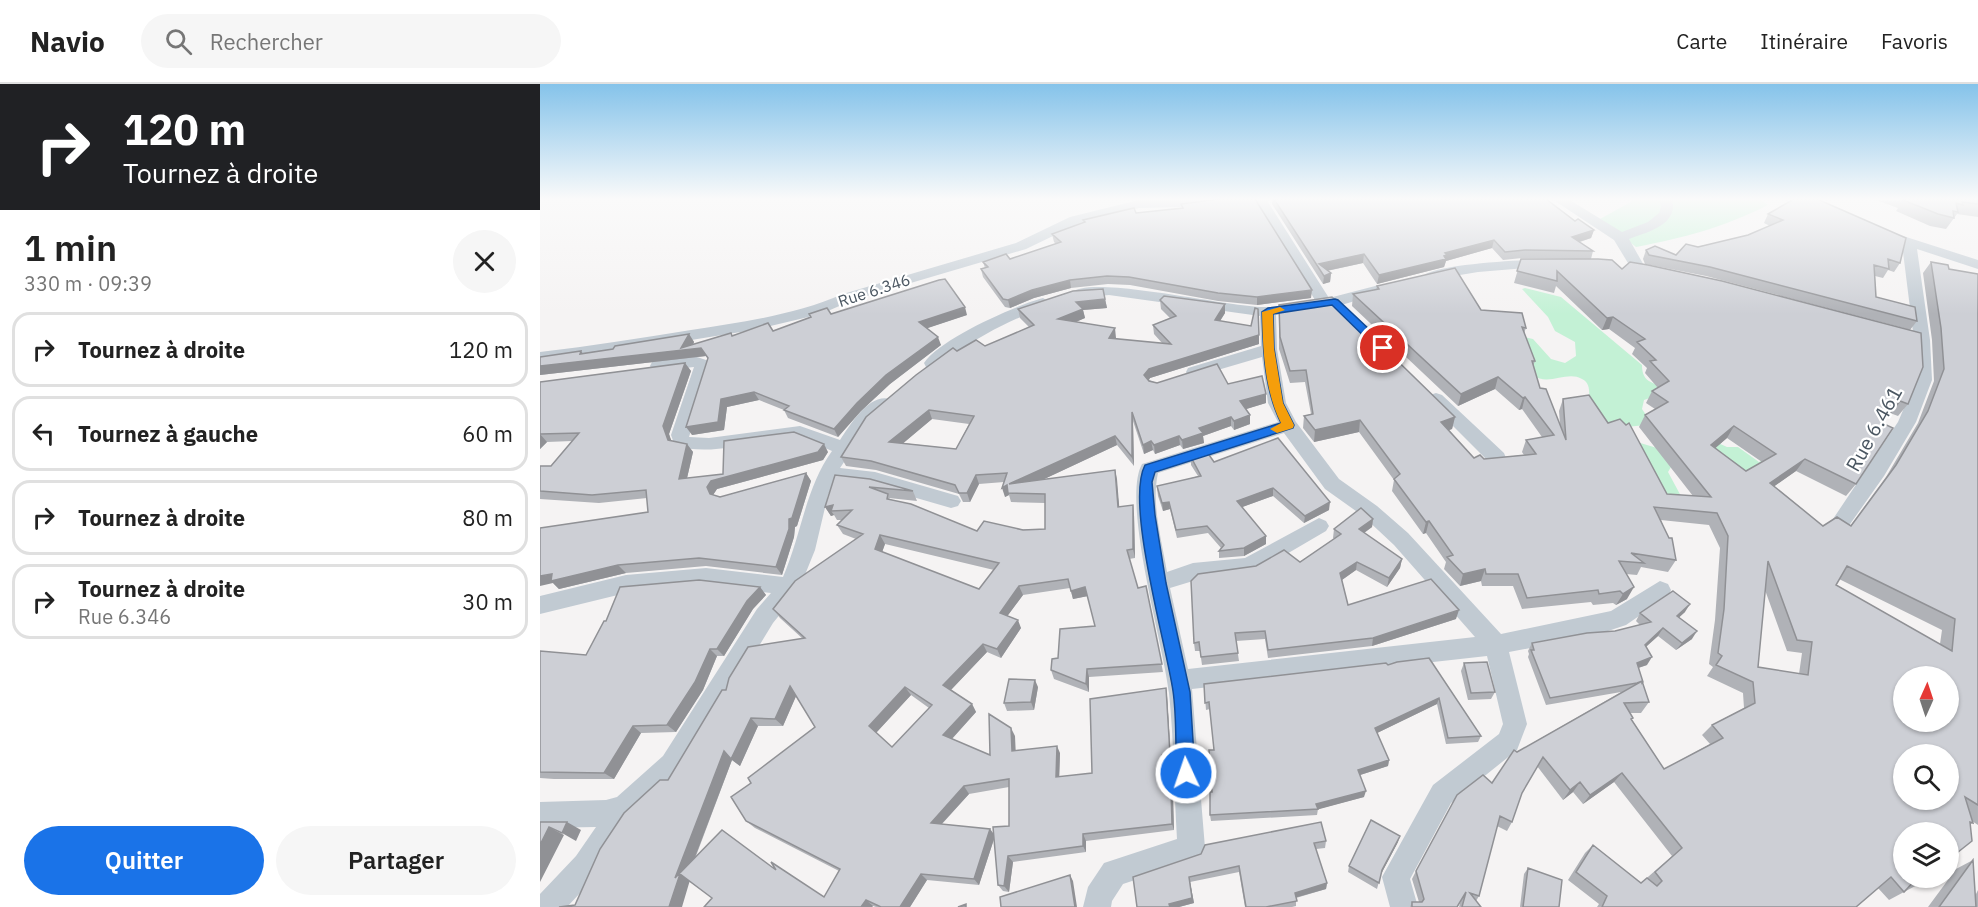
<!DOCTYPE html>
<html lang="fr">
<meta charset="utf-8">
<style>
:root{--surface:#fff;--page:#f6f6f6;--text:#222;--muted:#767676;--line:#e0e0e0;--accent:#1a73e8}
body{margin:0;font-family:"IBM Plex Sans",sans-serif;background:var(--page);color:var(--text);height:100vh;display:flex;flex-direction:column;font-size:22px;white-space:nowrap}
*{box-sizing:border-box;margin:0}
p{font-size:20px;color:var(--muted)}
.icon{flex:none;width:33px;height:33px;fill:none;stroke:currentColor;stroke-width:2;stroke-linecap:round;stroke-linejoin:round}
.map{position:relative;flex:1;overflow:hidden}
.drawer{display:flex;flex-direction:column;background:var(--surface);width:540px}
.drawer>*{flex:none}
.hud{background:#202124;color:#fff;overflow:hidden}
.needle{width:39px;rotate:3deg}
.buttons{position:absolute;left:1353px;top:582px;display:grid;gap:12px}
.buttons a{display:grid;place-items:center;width:66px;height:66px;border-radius:50%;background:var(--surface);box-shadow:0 2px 4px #0004;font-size:30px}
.pin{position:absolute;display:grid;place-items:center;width:51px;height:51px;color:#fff;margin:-26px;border:3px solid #fff;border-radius:50%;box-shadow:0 2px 6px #0007}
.me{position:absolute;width:66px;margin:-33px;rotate:357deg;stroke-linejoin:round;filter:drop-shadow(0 0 4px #0008)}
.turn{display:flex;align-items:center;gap:21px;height:126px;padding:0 24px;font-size:27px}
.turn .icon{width:78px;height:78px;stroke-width:2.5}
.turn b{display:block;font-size:42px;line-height:51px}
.round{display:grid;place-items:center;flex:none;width:63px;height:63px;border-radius:32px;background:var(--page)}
.head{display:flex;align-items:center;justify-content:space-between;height:102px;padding:0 24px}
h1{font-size:36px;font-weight:600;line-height:45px}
.action{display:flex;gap:12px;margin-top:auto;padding:12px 24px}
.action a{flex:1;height:69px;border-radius:36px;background:var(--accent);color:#fff;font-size:24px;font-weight:600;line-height:69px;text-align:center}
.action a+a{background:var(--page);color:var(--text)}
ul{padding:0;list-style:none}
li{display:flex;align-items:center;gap:18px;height:75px;margin:0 12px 9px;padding:0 12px;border:3px solid var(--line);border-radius:18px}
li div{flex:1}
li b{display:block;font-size:22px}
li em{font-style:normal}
header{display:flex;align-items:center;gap:36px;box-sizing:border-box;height:84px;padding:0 30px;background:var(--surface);border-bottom:2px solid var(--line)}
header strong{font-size:28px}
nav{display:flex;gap:33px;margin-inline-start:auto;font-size:21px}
.search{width:420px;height:54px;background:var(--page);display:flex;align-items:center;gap:15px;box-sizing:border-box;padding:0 21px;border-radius:33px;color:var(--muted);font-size:22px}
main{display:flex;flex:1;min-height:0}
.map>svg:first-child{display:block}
</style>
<header>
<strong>Navio</strong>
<div class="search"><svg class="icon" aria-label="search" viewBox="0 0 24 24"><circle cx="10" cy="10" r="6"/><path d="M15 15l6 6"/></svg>Rechercher</div>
<nav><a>Carte</a><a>Itinéraire</a><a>Favoris</a></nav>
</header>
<main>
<section class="drawer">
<div class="hud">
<div class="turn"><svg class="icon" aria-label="right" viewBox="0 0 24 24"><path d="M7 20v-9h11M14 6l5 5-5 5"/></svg><div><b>120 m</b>Tournez à droite</div></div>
</div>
<div class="head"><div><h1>1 min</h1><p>330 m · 09:39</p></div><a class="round"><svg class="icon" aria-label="close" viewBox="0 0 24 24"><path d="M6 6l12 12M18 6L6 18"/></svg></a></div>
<ul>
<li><svg class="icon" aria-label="right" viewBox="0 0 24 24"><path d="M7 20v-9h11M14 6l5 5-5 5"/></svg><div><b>Tournez à droite</b></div><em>120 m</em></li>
<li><svg class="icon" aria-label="left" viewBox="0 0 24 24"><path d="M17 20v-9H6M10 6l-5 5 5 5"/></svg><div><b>Tournez à gauche</b></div><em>60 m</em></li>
<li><svg class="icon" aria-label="right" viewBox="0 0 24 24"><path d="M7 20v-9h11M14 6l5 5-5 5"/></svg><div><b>Tournez à droite</b></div><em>80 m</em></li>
<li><svg class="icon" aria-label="right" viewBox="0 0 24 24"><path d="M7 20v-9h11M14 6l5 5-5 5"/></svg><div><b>Tournez à droite</b><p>Rue 6.346</p></div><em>30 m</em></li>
</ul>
<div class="action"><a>Quitter</a><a>Partager</a></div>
</section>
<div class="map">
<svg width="1438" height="823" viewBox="0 0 1438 823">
<rect width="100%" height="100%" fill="#f5f3f3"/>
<path fill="#c3f1d5" d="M1096,115H1220L1228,121C1182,144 1146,153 1096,163L1060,135Z
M985,204L1021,213L1102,281C1102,301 1115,297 1130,307L1104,316L1102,325L1106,331L1136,340L1187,363H1198L1219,378L1240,368L1201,391L1106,341L1086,343L1097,358L1127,367L1134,378L1128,388L1142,414L1133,419C1106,389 1076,360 1052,328C1045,319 1055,301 1042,295C1027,286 1008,303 993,291L984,253L993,255L1011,275L1025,279L1036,272L1035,258L1015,247L1008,233L982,205Z"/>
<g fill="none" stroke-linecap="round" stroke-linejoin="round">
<path fill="#c1cad2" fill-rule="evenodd" d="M667,115L666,118L639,123L599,124L540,139L486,165L313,216L281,230L213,246L46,273L0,278V268C51,262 101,254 151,246C202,238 255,231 303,210L476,159L530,133L599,116Z
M713,115H726L789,214L839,201L846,205L844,208L795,223L736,231L737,265L746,319L756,338L799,395L837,422L868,449L961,550L1071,527L1120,497L1128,500L1131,506L1128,512L1086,541L1053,552L969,568L987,640L977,666L911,719L870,795L878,823H850L842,793L893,701L959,650L963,640L947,572L652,605L665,764L661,774L583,800L572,817L571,823H543L548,803L564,779L637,755C634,707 634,657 629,609C624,562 581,417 602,380L738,338L728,319L722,273L654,293L648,292L646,288L648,284L721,262L720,232L569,211L539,214L531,209C549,189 694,225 729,223C744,223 760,219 775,216ZM744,349L785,405L823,432L854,461L935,553L648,585L630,504L653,497L716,488L786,447L789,442L786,437L779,434L705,474L653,479L627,488C622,457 611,420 618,389Z
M1012,115H1028L1082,148L1108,138L1119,129L1121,123L1119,115H1132C1139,141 1107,148 1089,155L1106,185L1099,189L1091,184L1074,156Z
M1360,151L1438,176V185L1377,165L1390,256L1392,296L1376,338L1344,392L1308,443L1301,446L1294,443L1291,438L1358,338L1376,296L1374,256L1362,160L1353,155Z
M1004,175L1009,176L1011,179L1009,182L938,188L890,196L883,192C894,180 983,176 1004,175Z
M503,214L511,219L508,222C475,234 444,249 415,270C406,277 398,286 386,283L384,279C400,255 474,222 503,214Z
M154,272L169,277L171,281L149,353L169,354L260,342L300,356C310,341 329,309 350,315L353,319L329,341L300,384L335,388L418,412L421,417L418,422L411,424L335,402L294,397L288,411L275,466L258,508L233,539L141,690L93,734L56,792L27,823H0V810L36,772L56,743L0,744V718L66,716L77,713L123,672L217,525L231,509L166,502L86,509L0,530V512L86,491L166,484L243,493C262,449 265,405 292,367C282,363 268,355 257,355C215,355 176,373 135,362L131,351L154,283L118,287L112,286L110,282L112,278Z
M896,309L902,311L964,369L966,374L964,379L957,381L950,379L890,319L887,315L890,311Z"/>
</g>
<path fill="#b0b2b7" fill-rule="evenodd" d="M732,115H1006L1035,137L1054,146L1051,154L1040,158L1053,167L1051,175L1082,185L1367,245L1166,192L1105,180L1103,175L1106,166L1136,171L1158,163L1208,151L1230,142L1224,139L1228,130L1360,179L1354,188L1348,186L1343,194L1335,192L1336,213L1377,237L1370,246L1368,320L1358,332L1350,329L1342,339L1316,400L1306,412L1256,387L1234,402L1283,442H1310L1346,393L1378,339L1394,297L1392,256L1383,189L1391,178L1409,185L1438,190V741L1432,737L1433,739L1431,740L1387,794L1379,800L1349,816L1338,804L1316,823H1057L1059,820L1028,796L1045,769L1053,761L1101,799L1132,772L1074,698L1043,720L1033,708L1023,716L997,682L982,709L972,738L967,747L957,742L939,812L936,817L941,823H919L921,816L917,823H870L872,818H879L872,795L876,787L952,699L977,668L1081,608L1006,621L988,573L989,570L988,567L992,559L1075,547L1100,541L1096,537L1100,529L1145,528L1139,533L1152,555L1136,566L1118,552L1106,563L1107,581L1098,584L1109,618L1101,629H1090L1092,636L1124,685L1170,660L1162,651L1172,641L1204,624L1203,609L1167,592L1173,583L1169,580L1175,536L1180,464L1169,441L1121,436L1136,476L1128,488L1101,483L1097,491L1086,490L1087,515L1076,521L1073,519L1053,521L1051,518L982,525L973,502H942L941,497L920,502L904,485L906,478L886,449L883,450L852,407L854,396L819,348L774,358L763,344L764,332L771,330L765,298L750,299L739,265V221L915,333L912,345L909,346L934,374L944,375L984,371L982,368L986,356L1002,353L982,325L979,326L955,305L918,322L812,222L813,210L836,206L837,202L941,226L986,244L984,249L995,277L993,282L1000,304L1020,340L1019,327L1023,315L1068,339L1127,410L1153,412L1099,343L1105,331L1115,325L1106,319L1112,307L1118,304L1105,289L1107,284L1092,270L1095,264L1069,245L1062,246L1016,202L1014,209L974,199L981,175H1036L982,174L963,176L952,164L906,177L904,183L837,200L823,179L787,187L791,189L790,198L783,200L732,120ZM1187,354L1222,378L1206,387L1175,364ZM1299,495L1402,546L1400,560L1296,501ZM1225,506L1247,567L1262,569L1259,590L1218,583Z
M1333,115H1438V133L1417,130L1406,145L1390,142L1356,127L1358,124Z
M641,120L771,214L717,221L678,217L590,201L568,200L531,204L494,214L470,224L465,223L443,193L441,185L445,184L443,178L470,175L516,160L514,158L512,150L544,139L543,136L642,124Z
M563,205L567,224L543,226L545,234L535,238L576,254L575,255L622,259L614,250L613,241L630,234L621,225L620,216L685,229L680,237L719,260L610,294L609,296L617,299L688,300L726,319L706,325L710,340L694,346L691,342L663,352L664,359L643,365L640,361L615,370L613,366L604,370L593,337L594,382L577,361L502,396L575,386L579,423L594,430L595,474L589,475L598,504L606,502L623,588L549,593V608L514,595L511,586L518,574L555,542L548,512L533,515L530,504L483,511L467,532L481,544L461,574L447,568L411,606L432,620L436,628L412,655L450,671L475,652V667L520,669L519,693L552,689L626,604L627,612L631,677L624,679L626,706L633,713L634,746L546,757V768L473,778L469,808L463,807L458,801L454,755L439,801L387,796L370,823H336L333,822L332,823H164L172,814L150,798L35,821L128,696L186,606L263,555L240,534L233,525L316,455L303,450L297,441L302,436H297L294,431L291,432L285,423L295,391L373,407L377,417L349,414L350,415L437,447L505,445V419L471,418L469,411L465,413L464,398L439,400L430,418H423L419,410L336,386L306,382L301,373L417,267L445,262L489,243L480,234L478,225ZM392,335L429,340L416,365L363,359ZM345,460L454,486L439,505L342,468ZM371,611L389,624L352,663L336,649ZM256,612L275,643L211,699L206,737L215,744L299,787L284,813L236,786L156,772L192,676L200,682L218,642H243ZM469,703V742L453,749L450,745L402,740L429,710Z
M291,230L427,231L387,244L401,261L350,300L321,327L298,353L248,334L244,326L219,316L187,323L184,346L152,351L168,274L166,272L0,291V273L43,269L73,265L149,250L154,258L153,261L191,249L192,251L233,247Z
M145,279L151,287L129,350L131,357L147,360L153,368L147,394L183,390L288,368L283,376L177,405L173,411L180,413L266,389L271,397L257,442L255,443L254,453L242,491L166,482L86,489L19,505L13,499L108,428L107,414L59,419L0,415V382H11L32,357L7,358L0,365V298Z
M651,373L674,378L789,426L764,439L733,412L702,423L726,452V460L704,472L679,474V467L681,464L668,449L637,454L630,425L623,427L618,412L617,404L658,392L651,381Z
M833,435L832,443L824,449L862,475L860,484L847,503L816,486L802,496L808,521L916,535L832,562L728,574L725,555L696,557L699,577L662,581L660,567H655L654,559L760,478L795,455L793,454L794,445Z
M220,503L226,511L213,525L184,572H177L163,606L136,648L101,649L74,695H14L0,694V567L46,571Z
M889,574L941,652L938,658L906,660L897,620L837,649L849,676L848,682L820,691L824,713L778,725L777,731L671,737L670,731L674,666L670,625L666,626L664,600L848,581Z
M924,579L955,608L951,615L928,616L921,587Z
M498,603L494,626L467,627L464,619Z
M786,757L785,764L776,765L787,799L786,805L756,814V822L752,823H705L699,788L650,798L654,819L639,823H597L593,793Z
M858,758L841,790L837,805L808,788L809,782Z
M1433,776L1435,812L1438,806V823H1388L1416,785Z
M988,784L1019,823H980L984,790Z"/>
<path fill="#909195" d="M1054,146L1051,154L1029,161L1032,153Z
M954,156L952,164L906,177L904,183L837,200L839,191L905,169Z
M824,170L823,179L781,188L779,180Z
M791,189L790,198L783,200L784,192Z
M530,196L531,204L494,214L470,224L468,216L492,206Z
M772,206L771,214L717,221V213Z
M565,215L567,224L543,226L545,234L520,245L518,235L536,218Z
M685,220V229L675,245V236Z
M425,223L427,231L382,246L379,238Z
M1073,233L1069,245L1062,246L1067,234Z
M575,244L576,254L570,264L569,254Z
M149,250L154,258L151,265L161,264L166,272L0,291V282L40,270L41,267L47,275L141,264Z
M719,251V260L610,294L606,300L604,291L609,285Z
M398,253L401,261L350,300L321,327L298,353L294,345L317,319L346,291Z
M145,279L151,287L129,350L134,364L128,356L123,342Z
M958,293L955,305L918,322L921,310Z
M214,308L219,316L187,323L184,346L152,351L146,343L181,315Z
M726,310V319L700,327V317Z
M985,313L982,325L979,326L983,314Z
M389,326L392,335L354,367L349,358Z
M592,328L593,337L594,382L592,373Z
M710,331V340L694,346V337Z
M691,333V342L663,352L664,359L643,365L642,356L659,344Z
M915,333L912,345L898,350L901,338Z
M820,336L819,348L774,358L775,346Z
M1194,342L1187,354L1164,374L1171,361Z
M0,350L7,358L0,365Z
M575,352L577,361L472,410L469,400Z
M639,352L640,361L615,370L614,361Z
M611,357L613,366L604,370L603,361Z
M147,360L153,368L145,403L139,395Z
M284,360L288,368L283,376L177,405L173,411L170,410L167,403L171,397Z
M1265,375L1256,387L1222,411L1230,399Z
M575,386L577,395L580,432L578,423Z
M266,389L271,397L257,442L255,443L254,453L242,491L236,483L249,435Z
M436,391L439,400L430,418L427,409Z
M467,401L469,411L465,413L462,404Z
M733,404V412L697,425V417Z
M629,418L630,425L623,427L622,419Z
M790,418L789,426L764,439L765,432Z
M293,421L291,427L294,431L291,432L285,423Z
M593,421L594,430L595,474L593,465Z
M833,435L832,443L817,454L819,445Z
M889,437L886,449L883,450L886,438Z
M340,451L345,460L340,474L335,465Z
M726,452V460L704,472V464Z
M862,475L860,484L847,503L849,494Z
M817,478L816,486L799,498L800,489Z
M78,481L86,489L19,505L13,499L0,502V492Z
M945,485L941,497L920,502L923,490Z
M479,502L483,511L463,538L460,529Z
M220,503L226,511L213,525L184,572L177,565L207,517Z
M545,503L548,512L533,515L531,507Z
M1094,503L1087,515L1076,521L1083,510Z
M1150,520L1145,528L1132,540L1137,532Z
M919,526L916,535L832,562L833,554Z
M478,536L481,544L461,574L457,565Z
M1123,544L1118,552L1100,568L1105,561Z
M1157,547L1152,555L1136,566L1142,559Z
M443,560L447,568L408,609L403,601Z
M170,565L177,572L163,606L136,648L127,641Z
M1112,573L1107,581L1092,586L1097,579Z
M547,585L549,593V608L546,600Z
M495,596L498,603L494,626L491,618Z
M250,602L257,610L243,642L235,635Z
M365,603L371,611L335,650L329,642Z
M626,604L627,612L631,677L630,670Z
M899,614L897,620L833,651L835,644Z
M432,620L436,628L408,659L403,651Z
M211,634L218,642L200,682L192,676L147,794L150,796L142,823H129L135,794L184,667Z
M93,642L101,649L74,695L64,689Z
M471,644L475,652L476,674L472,667Z
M517,662L520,669L519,700L516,693Z
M622,671L624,679L627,713L625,706Z
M849,676L848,682L817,692L818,686Z
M1082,689L1074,698L1043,720L1050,711Z
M1040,698L1033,708L1023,716L1030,706Z
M424,702L429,710L396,746L391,739Z
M631,706L633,713L634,746L632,740Z
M826,707L824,713L776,726V720Z
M27,738L41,746L36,757L22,749Z
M9,743L24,751L0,798V761Z
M450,745L455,752L439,801L434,795Z
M543,750L546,757V768L543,762Z
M860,752L858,758L840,792L842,786Z
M468,772L473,778L469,808L464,802Z
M381,790L387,796L370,823H360Z
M530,791L533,797L537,823H535Z
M650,798L654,819L639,823H630L629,820Z
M787,799L786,805L754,814L755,809Z
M326,816L333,822L332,823H321Z"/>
<path fill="#cdcfd5" stroke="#909195" stroke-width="1.5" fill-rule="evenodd" d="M680,115H715L772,206L717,213L678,209L589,193L567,192L530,196L492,206L468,216L463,215L441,185L448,183L443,178L466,170L470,175L521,158L512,150L545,138L543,136L594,124L596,129L643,124L641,120Z
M734,115H1006L1035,137L1038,135L1054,146L1032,153L1053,167L985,166L965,168L954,156L905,169L907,171L904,172L906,175L839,191L824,170L779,180L791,189L784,192Z
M1254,115H1277L1366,154L1360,179L1348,175L1349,185L1334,181L1336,213L1375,223L1377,237L1170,183L1109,171L1106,166L1115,162L1136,171L1146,160L1158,163L1208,151L1243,136L1228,130Z
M1364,115H1438V120L1422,118L1423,121L1416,119L1418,128L1413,127L1414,134L1398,130L1363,116Z
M981,175H1058L1072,176L1082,185L1090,178L1108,181L1182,197L1381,249L1383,283L1368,320L1360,317L1342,339L1353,344L1316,400L1265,375L1230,399L1283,442L1297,433L1311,442L1356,381L1388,327L1404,285L1401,244L1391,178L1408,181L1409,185L1438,190V721L1425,713L1433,739L1430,738L1432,757L1408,776V748H1364V794H1387L1379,800L1375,796L1364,808L1351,793L1316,823H1062L1067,812L1036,788L1053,761L1101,799L1107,794L1117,802L1122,797L1115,788L1142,764L1082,689L1050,711L1040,698L1030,706L1003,673L982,709L972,738L960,732L939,812L930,809L941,823H922L926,808L917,823H872V818H882L884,815L876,787L917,711L943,691L952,699L974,666L977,668L1102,597L1109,618L1084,619L1093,634L1091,635L1124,685L1183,654L1172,641L1215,619L1213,598L1176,581L1182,572L1178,569L1184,525L1188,452L1177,429L1114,423L1129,454H1132L1136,476L1091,469L1104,479L1079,477L1094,503L1083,510L1080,507L1059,510L1058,506L987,514L978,490H946L945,485L923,490L907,473L913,471L889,437L886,438L854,395L860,390L820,336L775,346L764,332L773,330L766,286L750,287L740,253L739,221L792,213L915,333L901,338L934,374L940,371L944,375L996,370L986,356L1014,351L985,313L983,314L958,293L921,310L813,210L839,205L837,202L915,184L941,226L982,229L986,244L982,243L995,277H992L1000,304L1006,305L1026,356L1023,315L1049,311L1068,339L1080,335L1086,341L1089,339L1127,410L1171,413L1105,331L1128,318L1112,307L1129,297L1110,277L1116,276L1097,258L1105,255L1073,233L1067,234L1017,187V197L977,187ZM1194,342L1236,370L1206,387L1171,361ZM1228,477L1257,556L1272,558L1268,591L1218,583ZM1307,482L1415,535L1412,567L1296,501ZM1364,592H1408V638H1364ZM1364,670H1408V716H1364Z
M405,195L425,223L379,238L398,253L346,291L317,319L294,345L244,326L249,322L214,308L181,315L178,338L146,343L168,274L161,264L0,282V273L41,267L40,270L73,265L75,262L149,250L141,264L191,249L192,252L228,239L233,247L271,233L269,230L287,224L291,230L399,196Z
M563,205L565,215L536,218L543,225L518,235L575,244L569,254L631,260L613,241L636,232L620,216L624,212L685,220L675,236L711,242L715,224L718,225L719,251L609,285L604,291L609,297L617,299L677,280L688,300L722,292L726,310L700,317L710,331L694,337L691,333L659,344L663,349L642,356L639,352L614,361L611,357L603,361L592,328V373L575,352L469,400L575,386L578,423L593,421V465L587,466L598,504L606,502L622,580L547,585L546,600L511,586L512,575L518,574L520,545L555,542L545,503L531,507L528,495L479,502L460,529L478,536L457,565L443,560L403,601L432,620L403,651L450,671L449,630L471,644L472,667L517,662L516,693L552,689L550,615L626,604L630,670L622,671L625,706H631L632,740L543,750V762L468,772L464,802L458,801L453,743L469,742V695L424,702L391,739L450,745L434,795L381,790L360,823H341L326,816L321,823H164L172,814L140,790L129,823H19L35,821L60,765L84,729L120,696H128L182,606H186L189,594L208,563L265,554L233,525L255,497L323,450L297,441L312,426L291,427L293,421L285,423L295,391L330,395L373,407L329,403L348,410L347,415L371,420L437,447L444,437L483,446L505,445V410L468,409L467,401L462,404L467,389L436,391L427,409H419L415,401L331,377L301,373L326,333L376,291L413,264L417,267L436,256L445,262L494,241L478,225L533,207ZM389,326L434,332L416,365L349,358ZM340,451L459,479L439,505L335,465ZM250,602L275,643L208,694L211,699L191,713L206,737L300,785L284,813L231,778L236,786L182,746L135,794L184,667L191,675L211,634L235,635ZM365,603L392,621L352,663L329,642Z
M145,279L123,342L128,356L147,360L139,395L183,390L184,357L254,348L284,360L278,368L171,397L167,403L170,410L180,413L266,389L252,434L249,435V445L236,483L159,474L78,481L11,497L12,490L0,492V444L108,428L106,406L52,411L0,407V382H11L39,349L0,350V298Z
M738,354L790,418L765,432L733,404L697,417L726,452L704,464L679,467L684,461L667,442L636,446L629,418L622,419L617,402L661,392L651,373L667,368L674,378Z
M821,424L833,435L819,445L862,475L849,494L817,478L800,489L808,521L891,495L919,526L833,554L728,566L725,547L695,549L698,569L661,573L659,558L654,559L651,497L658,490L716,482L744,466L760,478L801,450L794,445Z
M159,496L220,503L207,517L177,565H170L155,598L127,641L93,642L64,689L0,688V567L46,571L64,537H66L80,503Z
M1133,507L1150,520L1137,532L1157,547L1142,559L1123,544L1105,561L1112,573L1097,579L1103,598L1102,599V597L1097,599L1010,614L991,566H994L992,559L1047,549L1075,547L1111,538L1100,529Z
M889,574L941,652L908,654L899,614L835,644L849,676L818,686L826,707L776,720L778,725L670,731V708H672L669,666H674L669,618L665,619L664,600L846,579L848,581L857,578Z
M947,578L955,608L931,609L924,579Z
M469,595L495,596L491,618L464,619Z
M831,736L860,752L842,786L839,799L809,782Z
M0,738H27L22,749L9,743L0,761Z
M781,738L786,757L774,759L787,799L755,809L757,817L726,823H706L699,782L649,793L652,814L629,820L630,823H597L593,793L661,770L665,761Z
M1433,776L1436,823H1399Z
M988,784L1022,796L1019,823H983Z
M530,791L535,823H461L460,813Z
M426,820V823H418Z"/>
<linearGradient id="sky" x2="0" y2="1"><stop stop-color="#85c3ea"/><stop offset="0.5" stop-color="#fafafa"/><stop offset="1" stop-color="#fafafa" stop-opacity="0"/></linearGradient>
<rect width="1438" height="230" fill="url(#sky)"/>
<path fill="#1a73e8" stroke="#114b97" stroke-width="1.5" d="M795,215L798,216L847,262V267H839L792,221L733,230L734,264L743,319L754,341L753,344L615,388L612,398L615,431L626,499L650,608L655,689L652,695L646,698L639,695L637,689C635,662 637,634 633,607C626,559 585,419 605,381L741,339C724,305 723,265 722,228L728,224Z"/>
<path fill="#f59e0b" d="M740,223L745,226L733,230L734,264L743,319L754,341L753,344L737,349L730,345L741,339C724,305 723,265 722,228Z"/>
<g text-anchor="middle" stroke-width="4.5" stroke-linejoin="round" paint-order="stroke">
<g font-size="16" fill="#4a5661" stroke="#fff">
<text transform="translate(334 206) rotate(-18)" y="6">Rue 6.346</text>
</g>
<g font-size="20" fill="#4a5661" stroke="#fff">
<text transform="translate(1334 345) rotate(-61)" y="7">Rue 6.461</text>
</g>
</g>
</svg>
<div class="buttons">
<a><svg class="needle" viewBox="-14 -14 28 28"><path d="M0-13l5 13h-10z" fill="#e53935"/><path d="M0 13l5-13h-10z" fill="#767676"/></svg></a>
<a><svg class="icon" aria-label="search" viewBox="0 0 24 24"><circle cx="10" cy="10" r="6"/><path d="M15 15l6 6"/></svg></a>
<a><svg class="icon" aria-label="layers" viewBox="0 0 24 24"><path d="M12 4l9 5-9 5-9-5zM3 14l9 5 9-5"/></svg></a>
</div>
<div class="pin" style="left:843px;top:264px;background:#d93025"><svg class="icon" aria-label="arrive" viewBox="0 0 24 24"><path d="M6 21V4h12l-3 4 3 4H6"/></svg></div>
<svg class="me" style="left:646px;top:689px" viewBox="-20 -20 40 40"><circle r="17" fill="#1a73e8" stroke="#fff" stroke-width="3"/><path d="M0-11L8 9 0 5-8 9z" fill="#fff"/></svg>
</div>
</main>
